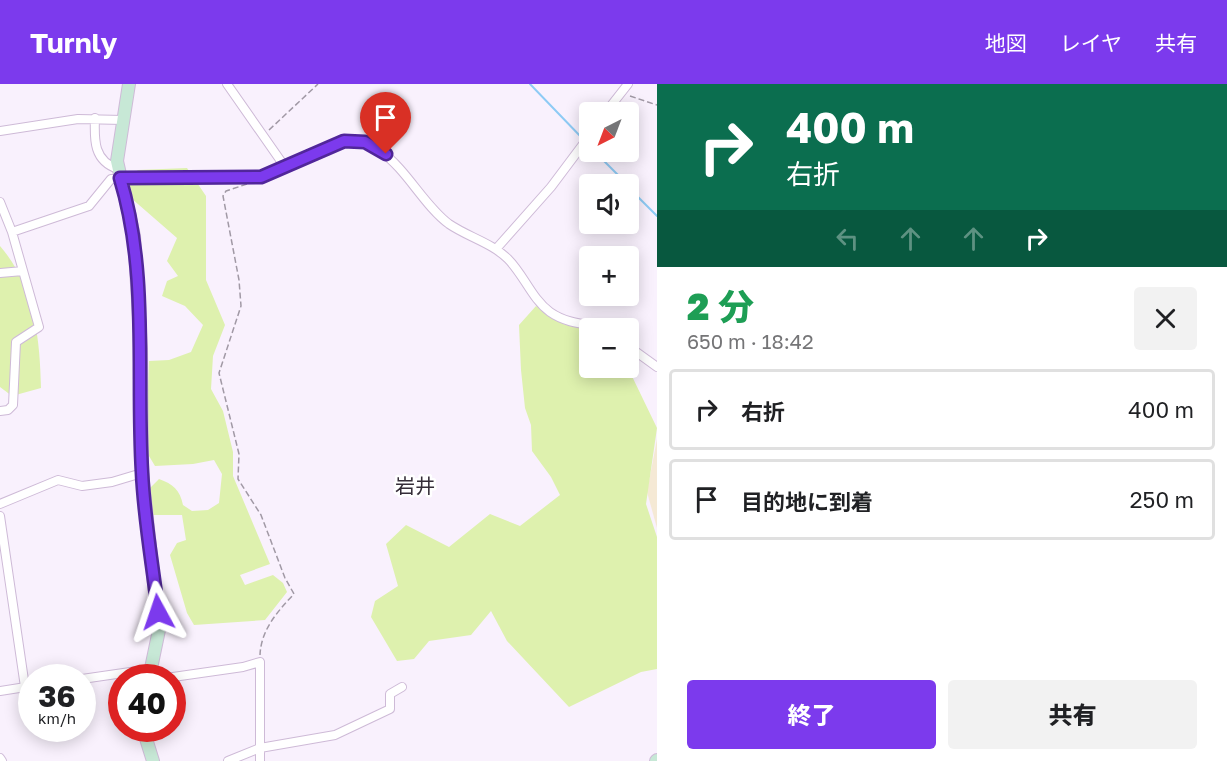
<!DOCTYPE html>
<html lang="ja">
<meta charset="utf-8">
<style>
:root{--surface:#fff;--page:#f2f2f2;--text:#202124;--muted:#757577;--line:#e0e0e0;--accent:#7c3aed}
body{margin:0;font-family:"Golos Text","Noto Sans JP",sans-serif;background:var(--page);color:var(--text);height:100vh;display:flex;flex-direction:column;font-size:22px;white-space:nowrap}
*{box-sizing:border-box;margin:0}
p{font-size:20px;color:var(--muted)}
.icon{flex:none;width:33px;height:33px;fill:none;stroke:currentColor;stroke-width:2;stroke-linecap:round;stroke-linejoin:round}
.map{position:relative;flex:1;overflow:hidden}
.sheet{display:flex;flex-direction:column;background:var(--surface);width:570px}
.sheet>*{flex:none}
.top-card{background:#0b6e4f;color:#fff;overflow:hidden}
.needle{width:39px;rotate:222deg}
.controls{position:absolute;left:579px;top:18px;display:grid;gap:12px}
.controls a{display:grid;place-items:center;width:60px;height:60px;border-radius:6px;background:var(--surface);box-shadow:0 3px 15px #0003;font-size:30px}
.speed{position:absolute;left:18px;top:580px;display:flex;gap:12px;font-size:30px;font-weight:700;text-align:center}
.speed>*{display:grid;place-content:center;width:78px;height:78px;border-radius:50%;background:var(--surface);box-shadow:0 3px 15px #0003;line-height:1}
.speed small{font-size:15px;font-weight:400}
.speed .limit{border:9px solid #d22;background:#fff;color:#111}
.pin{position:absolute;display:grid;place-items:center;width:51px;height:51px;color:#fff;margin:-62px -26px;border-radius:50% 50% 50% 0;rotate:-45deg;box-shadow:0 0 6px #0007}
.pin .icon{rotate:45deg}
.me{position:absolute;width:66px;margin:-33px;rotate:355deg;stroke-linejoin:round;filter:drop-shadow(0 0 4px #0008)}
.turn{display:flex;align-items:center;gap:21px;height:126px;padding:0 30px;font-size:27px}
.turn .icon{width:78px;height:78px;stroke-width:2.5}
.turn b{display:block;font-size:42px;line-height:51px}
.lanes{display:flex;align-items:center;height:57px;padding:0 30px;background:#0003;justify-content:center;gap:30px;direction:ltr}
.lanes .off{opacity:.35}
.round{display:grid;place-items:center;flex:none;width:63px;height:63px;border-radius:6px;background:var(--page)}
.head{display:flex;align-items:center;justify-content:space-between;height:102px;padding:0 30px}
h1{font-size:36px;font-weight:800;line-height:45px;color:#1e9e55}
.cta{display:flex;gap:12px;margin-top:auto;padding:12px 30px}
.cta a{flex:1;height:69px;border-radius:6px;background:var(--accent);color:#fff;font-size:24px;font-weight:800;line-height:69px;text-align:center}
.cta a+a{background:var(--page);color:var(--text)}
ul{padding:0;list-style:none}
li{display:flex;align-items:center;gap:18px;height:81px;margin:0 12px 9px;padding:0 18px;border:3px solid var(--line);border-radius:6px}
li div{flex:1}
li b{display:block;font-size:22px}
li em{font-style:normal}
header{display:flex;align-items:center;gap:36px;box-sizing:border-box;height:84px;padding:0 30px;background:var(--accent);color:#fff}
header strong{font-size:28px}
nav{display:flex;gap:33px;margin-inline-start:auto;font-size:21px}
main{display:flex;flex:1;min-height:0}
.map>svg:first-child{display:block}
</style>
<header>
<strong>Turnly</strong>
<nav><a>地図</a><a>レイヤ</a><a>共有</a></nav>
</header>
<main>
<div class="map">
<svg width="657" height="677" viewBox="0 0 657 677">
<rect width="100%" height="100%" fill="#f9f1fd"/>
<path fill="#f5e9d5" d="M657,355V444L647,408Z"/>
<path fill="#def1ae" d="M187,84L206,112V196L225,241L213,272L211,305L223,327L233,368V392L270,480L240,491L245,501L273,491L283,499L287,508L265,536L194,541L187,529L170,471L177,459L186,456L182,431H152L149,405L159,395C173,400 180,406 183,421L192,427L208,426L219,419L222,390L214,376L193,380L155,382L146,367L149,277L169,276L191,268L203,241L185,222L162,212L167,197L178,192L167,177L177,154L131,114L126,95L138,86Z
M0,162C34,201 40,253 41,304L12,312L0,303Z
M536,222L563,240L589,245L590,284H628L657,344L646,420L657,453V585L641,588L569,623L507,557L491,527L471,551L429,557L414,575L397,577L371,533L375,517L398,502L386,460L406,441L449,463L490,430L520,442L560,411L551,393L532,367L531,341L525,324L521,286L519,241Z"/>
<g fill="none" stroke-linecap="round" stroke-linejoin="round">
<path stroke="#8ecbf5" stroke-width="2" d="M530,0L583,55
M595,68L627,100
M628,103L657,132"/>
<g stroke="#cebad7" stroke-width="10">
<path id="street" d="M227,0L285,83
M606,28L628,0
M95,34C94,57 94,77 118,85
M0,47L78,35L123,36
M0,118L12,148L39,243L16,258L13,321L8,326L0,327
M12,148L89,122L111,95L202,91L261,93L334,60C390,43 412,113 449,140C468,153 492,159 508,175C524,191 532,215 550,228C567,240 587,240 607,244
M496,165L551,103L590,51
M0,189L23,187
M628,262L657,283
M0,420L58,396L82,402L112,398L142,389
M0,432L25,603
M166,594L243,583L260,578V677
M82,595L151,585
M0,607L32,602
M0,674L2,677
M228,677L260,664L335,651L390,625V610L402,603"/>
</g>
<g stroke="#cebad7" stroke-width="14">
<path id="secondary" d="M129,0L117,77L134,152L141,265L142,389L159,546L149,594
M143,645L153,677
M656,677L657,676"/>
</g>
<path stroke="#a199a5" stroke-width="1.5" stroke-dasharray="6 3" stroke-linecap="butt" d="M630,12L657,21
M269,46L318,0
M247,100L226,107L223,112L239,196L241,222L219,289L239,370L238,395L261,431L285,494L294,510C277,528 261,546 260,571"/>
<use href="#street" stroke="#fff" stroke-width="8"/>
<use href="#secondary" stroke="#c7e8d6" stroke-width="12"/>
</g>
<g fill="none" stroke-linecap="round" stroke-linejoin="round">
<g stroke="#51269a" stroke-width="15">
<path id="route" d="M158,528C153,482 144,435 142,388C136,290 149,189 120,94L261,93L344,57L365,58L386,70"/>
</g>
<use href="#route" stroke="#7c3aed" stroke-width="10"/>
</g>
<g text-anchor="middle" stroke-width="5" stroke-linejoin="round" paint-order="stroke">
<g font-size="20" fill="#352d38" stroke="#fff">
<text x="415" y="409">岩井</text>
</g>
</g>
</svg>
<div class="controls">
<a><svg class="needle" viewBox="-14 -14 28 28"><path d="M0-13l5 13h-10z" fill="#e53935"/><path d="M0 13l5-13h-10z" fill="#757577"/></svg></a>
<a><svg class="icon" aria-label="sound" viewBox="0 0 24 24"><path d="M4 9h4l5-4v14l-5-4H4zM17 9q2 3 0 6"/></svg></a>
<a>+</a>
<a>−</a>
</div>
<div class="speed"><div>36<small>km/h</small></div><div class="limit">40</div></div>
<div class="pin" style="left:386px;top:70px;background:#d93025"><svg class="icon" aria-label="arrive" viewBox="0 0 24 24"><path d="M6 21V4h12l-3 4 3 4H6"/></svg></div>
<svg class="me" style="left:158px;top:528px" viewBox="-20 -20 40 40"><path d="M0-17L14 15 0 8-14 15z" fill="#7c3aed" stroke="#fff" stroke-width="4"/></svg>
</div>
<section class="sheet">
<div class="top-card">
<div class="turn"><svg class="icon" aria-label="right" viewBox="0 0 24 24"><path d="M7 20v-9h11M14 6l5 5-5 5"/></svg><div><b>400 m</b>右折</div></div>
<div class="lanes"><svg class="icon off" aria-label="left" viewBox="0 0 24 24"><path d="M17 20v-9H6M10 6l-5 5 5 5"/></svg><svg class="icon off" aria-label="ahead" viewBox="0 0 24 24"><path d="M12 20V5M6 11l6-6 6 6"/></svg><svg class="icon off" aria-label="ahead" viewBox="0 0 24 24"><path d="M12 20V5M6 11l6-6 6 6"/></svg><svg class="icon" aria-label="right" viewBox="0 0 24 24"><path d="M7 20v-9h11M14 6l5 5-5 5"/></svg></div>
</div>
<div class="head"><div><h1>2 分</h1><p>650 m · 18:42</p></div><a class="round"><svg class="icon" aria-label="close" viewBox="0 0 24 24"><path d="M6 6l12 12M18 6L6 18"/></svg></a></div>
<ul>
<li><svg class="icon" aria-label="right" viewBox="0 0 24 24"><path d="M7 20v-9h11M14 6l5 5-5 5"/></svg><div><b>右折</b></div><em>400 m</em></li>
<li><svg class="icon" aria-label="arrive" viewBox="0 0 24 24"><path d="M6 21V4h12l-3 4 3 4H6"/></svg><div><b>目的地に到着</b></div><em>250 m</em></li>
</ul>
<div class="cta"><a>終了</a><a>共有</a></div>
</section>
</main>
